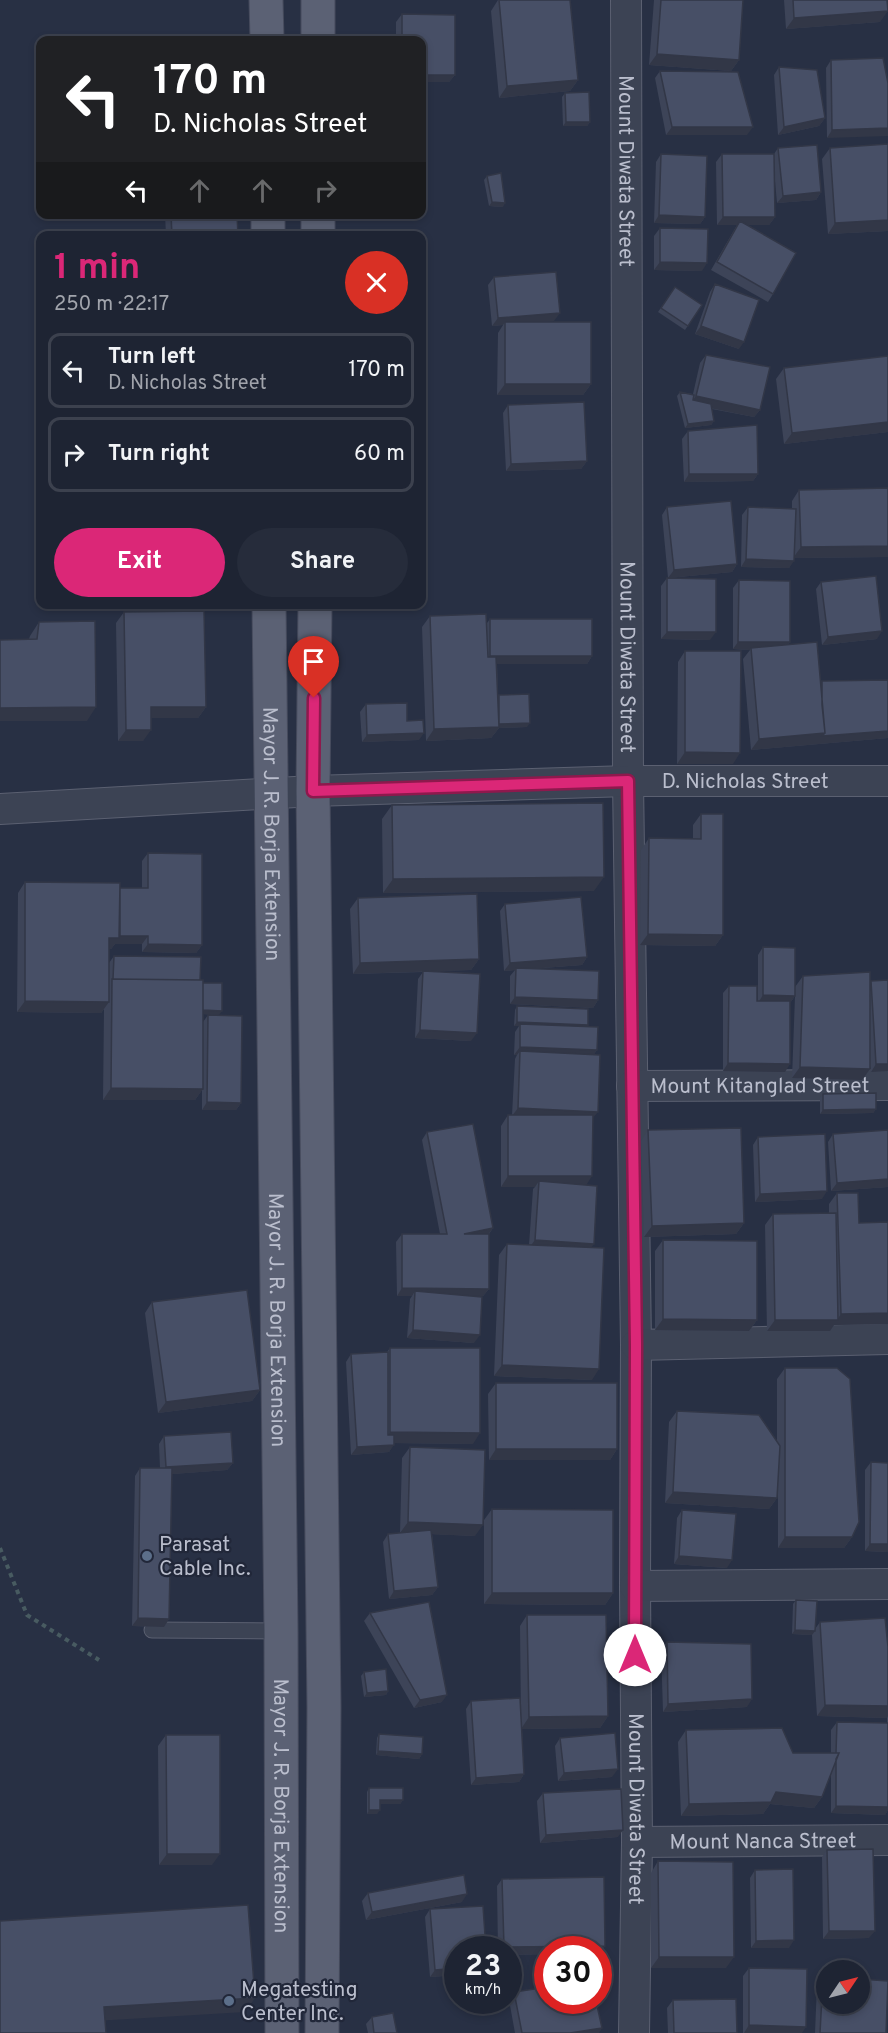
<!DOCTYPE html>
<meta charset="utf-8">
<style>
:root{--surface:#1e2433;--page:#262c3b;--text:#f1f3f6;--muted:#a1a4ac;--line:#3c414e;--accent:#db2777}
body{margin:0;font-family:Overpass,sans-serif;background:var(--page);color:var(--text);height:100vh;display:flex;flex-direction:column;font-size:22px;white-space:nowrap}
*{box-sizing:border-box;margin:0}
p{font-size:20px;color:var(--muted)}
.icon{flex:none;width:33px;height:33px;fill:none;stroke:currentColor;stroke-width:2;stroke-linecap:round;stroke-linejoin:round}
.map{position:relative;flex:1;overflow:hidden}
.side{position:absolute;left:36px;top:231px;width:390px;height:378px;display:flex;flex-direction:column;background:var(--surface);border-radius:12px;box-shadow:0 3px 9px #0003,0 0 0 2px var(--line)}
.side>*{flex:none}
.hud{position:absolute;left:36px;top:36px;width:390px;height:183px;border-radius:12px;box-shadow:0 3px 9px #0003,0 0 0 2px var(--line);background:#202124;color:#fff;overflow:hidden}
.needle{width:39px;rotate:55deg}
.fabs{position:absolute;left:816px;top:1960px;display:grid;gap:12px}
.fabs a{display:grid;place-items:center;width:54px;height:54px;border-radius:50%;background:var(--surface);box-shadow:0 3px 9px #0003,0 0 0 2px var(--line);font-size:30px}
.speed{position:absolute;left:444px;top:1936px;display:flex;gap:12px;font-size:30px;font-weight:700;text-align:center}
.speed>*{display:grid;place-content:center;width:78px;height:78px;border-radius:50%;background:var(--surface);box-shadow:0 3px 9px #0003,0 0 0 2px var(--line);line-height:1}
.speed small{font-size:15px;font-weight:400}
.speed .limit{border:9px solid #d22;background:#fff;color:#111}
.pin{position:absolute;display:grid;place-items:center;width:51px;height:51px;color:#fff;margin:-62px -26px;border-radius:50% 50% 50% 0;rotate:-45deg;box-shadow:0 0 6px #0007}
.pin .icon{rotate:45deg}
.me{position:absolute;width:66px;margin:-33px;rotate:0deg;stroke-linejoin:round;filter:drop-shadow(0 0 4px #0008)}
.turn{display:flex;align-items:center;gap:21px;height:126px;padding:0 18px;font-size:27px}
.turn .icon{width:78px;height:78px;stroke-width:2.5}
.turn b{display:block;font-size:42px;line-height:51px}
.lanes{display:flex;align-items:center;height:57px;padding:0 18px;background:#0003;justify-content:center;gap:30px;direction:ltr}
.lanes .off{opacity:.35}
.round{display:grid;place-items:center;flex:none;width:63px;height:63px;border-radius:32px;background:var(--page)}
.summary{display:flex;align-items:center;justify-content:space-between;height:102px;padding:0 18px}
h1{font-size:36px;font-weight:700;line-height:45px;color:var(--accent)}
.button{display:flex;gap:12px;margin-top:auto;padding:12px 18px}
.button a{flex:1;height:69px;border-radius:36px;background:var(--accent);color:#fff;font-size:24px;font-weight:700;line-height:69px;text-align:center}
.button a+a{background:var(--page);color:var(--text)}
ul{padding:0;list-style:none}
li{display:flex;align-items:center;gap:18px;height:75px;margin:0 12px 9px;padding:0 6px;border:3px solid var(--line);border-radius:12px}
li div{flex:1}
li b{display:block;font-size:22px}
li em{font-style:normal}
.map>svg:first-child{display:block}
</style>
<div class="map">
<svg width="888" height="2033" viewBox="0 0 888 2033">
<rect width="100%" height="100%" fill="#283044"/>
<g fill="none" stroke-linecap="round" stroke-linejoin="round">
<g stroke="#5b6071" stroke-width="17">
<path id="lane" d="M152,1630L281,1631"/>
</g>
<g stroke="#5b6071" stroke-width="32">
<g id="street">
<path id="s1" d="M626,0L628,781L636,1345L635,1586L637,1842L634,2033"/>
<path id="s2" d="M0,809L313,791L628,781H888"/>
<path id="s3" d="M632,1086L888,1085"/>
<path d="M636,1345L888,1339"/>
<path d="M635,1586L888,1584"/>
<path id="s4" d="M637,1842L888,1840"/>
</g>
</g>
<g stroke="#464b5d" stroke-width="35">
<g id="primary">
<path d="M266,0L267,40"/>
<path d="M318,0V40"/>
<path d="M268,214V236"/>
<path d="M318,236V214"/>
<path id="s5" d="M269,604L281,1631L282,2033"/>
<path d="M315,604L313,791L324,1707L322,2033"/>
</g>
</g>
<path stroke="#485b61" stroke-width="4" stroke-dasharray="4.5 4.5" stroke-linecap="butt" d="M0,1548L27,1615L99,1660"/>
<use href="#lane" stroke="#3c4354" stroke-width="15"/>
<use href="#street" stroke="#3c4354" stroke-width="30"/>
<use href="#primary" stroke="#5b6174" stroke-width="33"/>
</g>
<path fill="#3d4458" d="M498,0H570L578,80L570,91L499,98L491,11Z
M654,0H743L739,60L731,71L649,65Z
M784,0H887L880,22L786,29Z
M402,14L455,15V75L449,82H422V40H396V22Z
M831,60L888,83L827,138L826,68Z
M779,67L825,118L819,126L778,135L774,75Z
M660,71L747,135H666L655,78Z
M565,93L590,122L587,126H563L562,97Z
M778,148L821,192L816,200L777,203L774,171L775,217L769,225H746L773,294L768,302L711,270L737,225H717L716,162L722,154H774Z
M830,148L888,231L828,234L822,159Z
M661,154L705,217L700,224L654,223L656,162Z
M487,176L503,207L489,206L484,180Z
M165,214H237L238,236H166Z
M660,228L702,271L654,270V236Z
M494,277L554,321L538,322L591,384L583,395H497L498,333L503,325L492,326L488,285Z
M715,284L739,349L695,334L710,292Z
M675,287L702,305L685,330L658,312Z
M706,355L760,410L754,417L712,409L714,421L711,425L685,428L677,396L680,392L693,394L700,363Z
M888,356V432L784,444L776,379L784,368Z
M508,405L587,461L581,469L506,471L503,413Z
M688,431L758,474L753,481L684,482L682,439Z
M888,488V557L794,558L789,568L741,567L742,515L748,507L792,509V501L799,490Z
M667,507L737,564L732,572L668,578L662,515Z
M667,578L710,640L661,639V586Z
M739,580L790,642L788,645L820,683L822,681L888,738L751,750L743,659L750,650L733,649V588Z
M821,582L877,639L822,645L816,589Z
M124,612L206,707L198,718H151L143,741H118L116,623Z
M430,616L487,623L490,619L592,656L587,664H497L498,696L527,727L499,728L491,738L426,741L422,627Z
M39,622L87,721H0V640L29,639L30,636Z
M685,651L733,764H677L678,662Z
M366,704L419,740L362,742L360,712Z
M392,805L594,891L383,893L382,819Z
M701,814L723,935L715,946L640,945L641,850L649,838L693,839V825Z
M148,853L202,945L196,953L142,952V944H115L111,949H109V963L114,956L200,980L203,983L219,1015L203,1014V1022L208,1015L241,1103L236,1110H202V1090L195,1100H103L104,1009L101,1013L17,1012L18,893L25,882L120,889L142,888V861Z
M358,898L479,959L471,970L430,971L471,1041L415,1038L418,979L423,972L353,974L350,909Z
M505,904L587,957L582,965L530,969L598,1000L593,1008L510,1004V976L515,970L504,971L500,911Z
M763,947L795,987L803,976L870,983L871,981L888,1071L871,1072L870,1066V1069L862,1080L792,1078L795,996L790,1003L785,1072L723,1071V993L729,986L758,1001V955Z
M517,1006L588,1025L587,1027L597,1050L594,1054L593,1119L586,1185L591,1248L592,1380L494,1376L499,1255L507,1244L529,1245L533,1189L535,1187H501V1126L508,1115H512L515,1059L517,1055H514L515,1032L519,1026H514L515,1010Z
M823,1094L876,1109L873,1113L820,1114V1098Z
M648,1130L744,1223L736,1234L644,1237L641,1141Z
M888,1130V1187L831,1191L828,1142L833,1134Z
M427,1132L493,1228L489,1234V1289L483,1296H479L474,1343L407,1338L410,1299L412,1296H397L396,1242L402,1234H440L422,1140Z
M758,1137L822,1199L755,1202L753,1145Z
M837,1193L859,1223L888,1222V1324L834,1325L830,1331H767L765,1225L773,1214L829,1213V1204Z
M663,1240L757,1320L749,1331L655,1330V1251Z
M152,1302L260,1390L252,1401L158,1413L145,1313Z
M390,1348L473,1444L394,1443L389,1452L351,1455L346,1362L351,1354L387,1352Z
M785,1368L852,1537L844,1548H778V1484L777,1498L769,1509L665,1503L669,1422L677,1411L777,1443V1379Z
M496,1383L617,1449L610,1460H489L488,1394Z
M164,1436L233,1463L227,1470L172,1474L169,1619L164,1627L132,1626L135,1476L140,1468H160L159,1444Z
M410,1447L475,1536L432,1534L438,1587L432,1595L389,1599L383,1542L388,1534L400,1533L402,1458Z
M871,1462L888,1463V1552L865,1551V1470Z
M492,1509L613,1593L605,1605L484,1604V1520Z
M682,1510L727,1568L674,1564L677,1518Z
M796,1600L815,1629L820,1622L888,1647V1810L885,1815L831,1813V1774L822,1797L814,1808L770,1804L763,1814L681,1816L678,1742L686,1730L793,1753H831V1730L837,1722L887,1723V1718L817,1716L812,1635L792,1634L793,1604Z
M370,1613L442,1702L414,1708L364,1621Z
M527,1615L608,1716L600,1728L522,1729L524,1774L519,1782L471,1785L466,1709L471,1701L521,1723L520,1626Z
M667,1642L747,1707L663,1712L661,1649Z
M364,1672L388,1691L386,1695L364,1697L361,1676Z
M379,1734L422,1754L419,1759L376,1755L377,1738Z
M166,1735L212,1865H159L158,1746Z
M560,1738L612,1777L558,1781L555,1746Z
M369,1788L403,1800L400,1804H380L377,1814H367V1792Z
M543,1793L618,1837L540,1843L537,1801Z
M827,1850L869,1938L823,1939L822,1857Z
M658,1861L726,1968H651V1873Z
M755,1870L789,1948H751L750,1878Z
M604,1877L605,1946L600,1954H598V1950H548V1954L508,1955V1950H498L497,1886L502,1879Z
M368,1893L462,1902L366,1920L362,1901Z
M430,1909L458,1950V1975L430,1977L425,1917Z
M749,1968L802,2033H743V1976Z
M823,1977L886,2033H815L817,1985Z
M514,1992L599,2033H515L509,2000Z
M673,2000L737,2033H668L667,2008Z
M372,2017L397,2033H368L366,2024Z"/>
<path fill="#323747" d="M888,11L880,22L786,29L794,18Z
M657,54L739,60L731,71L649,65Z
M422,75H455L449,82H422Z
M578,80L570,91L499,98L507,86Z
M825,118L819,126L778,135L784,127Z
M566,122H590L587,126H563Z
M672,127H753L747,135H666Z
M888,128V136L827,138L832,130Z
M821,192L816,200L777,203L783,196Z
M492,202L505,203L503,207L489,206Z
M659,215L705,217L700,224L654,223Z
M723,217H775L769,225H717Z
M888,220V231L828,234L835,223Z
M660,262L707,263L702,271L654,270Z
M560,313L554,321L505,325V322L503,325L492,326L498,318Z
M701,326L744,342L739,349L695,334Z
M505,384H591L583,395H497Z
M696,396L760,410L754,417L690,404Z
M714,421L711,425L685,428L688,424Z
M888,422V432L784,444L792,433Z
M587,461L581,469L506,471L511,464Z
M689,474H758L753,481L684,482Z
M888,546V557L793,558L801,547Z
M746,559L794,561L789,568L741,567Z
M737,564L732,572L668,578L674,570Z
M882,631L877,639L822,645L828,637Z
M667,632H716L710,640L661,639Z
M738,642H790L784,650L751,648L750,650L733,649Z
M490,656H592L587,664H485Z
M96,707L87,721H0V708Z
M151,707H206L198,718H143Z
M530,723L527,727L499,728L491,738L426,741L434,729L499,724Z
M126,730H151L143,741H118Z
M888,731V738L751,750L759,739L825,733Z
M424,733L419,740L362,742L367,735Z
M685,752L740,753L733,764H677Z
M604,877L594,891L383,893L393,879Z
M648,934L723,935L715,946L640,945Z
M120,936H148L142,944H115L111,949H101L109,938Z
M148,944L202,945L196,953L142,952Z
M587,957L582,965L516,970V968L515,970L504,971L510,963Z
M479,959L471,970L353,974L360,963Z
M763,995L795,996L790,1003H758Z
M515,997L598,1000L593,1008L510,1004Z
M25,1001L109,1002L101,1013L17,1012Z
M201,1010L222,1011L219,1015L198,1014Z
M517,1022L588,1025L585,1029L520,1024L519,1026H514Z
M420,1030L477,1033L471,1041L415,1038Z
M520,1047L597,1050L591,1058L520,1051L517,1055H514Z
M728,1063L790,1064L785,1072L723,1071Z
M876,1064H888V1071L871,1072Z
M800,1067L870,1069L862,1080L792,1078Z
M111,1088L203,1089L195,1100H103Z
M207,1102L241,1103L236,1110H202Z
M518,1108L598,1112L592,1119L512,1116Z
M876,1109L873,1113L820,1114L823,1110Z
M508,1176H592L585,1187L539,1181L535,1187H501Z
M888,1179V1187L831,1191L837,1183Z
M827,1191L822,1199L755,1202L760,1194Z
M744,1223L736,1234L644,1237L652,1226Z
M493,1228L487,1236L464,1234Z
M535,1240L594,1244L588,1252L529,1248Z
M402,1288L489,1289L483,1296H415V1291L412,1296H397Z
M888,1313V1324L834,1325L830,1331H767L775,1320H837L841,1314Z
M663,1319L757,1320L749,1331L655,1330Z
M413,1330L480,1335L474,1343L407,1338Z
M502,1365L599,1369L592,1380L494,1376Z
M260,1390L252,1401L158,1413L166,1402Z
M390,1432L480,1433L473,1444L383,1443Z
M394,1445L389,1452L351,1455L357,1447Z
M496,1449H617L610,1460H489Z
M233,1463L227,1470L160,1475L166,1467Z
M673,1492L777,1498L769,1509L665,1503Z
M408,1522L483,1525L475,1536L400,1533Z
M785,1537H852L844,1548H778Z
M870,1544H888V1552L865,1551Z
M679,1556L732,1560L727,1568L674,1564Z
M438,1587L432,1595L389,1599L394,1591Z
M492,1593H613L605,1605L484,1604Z
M138,1618L169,1619L164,1627L132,1626Z
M795,1630L815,1631L812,1635L792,1634Z
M388,1691L386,1695L364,1697L367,1693Z
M447,1695L442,1702L414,1708L420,1700Z
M752,1699L747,1707L663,1712L668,1704Z
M825,1705L888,1706V1716L887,1718L817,1716Z
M608,1716L600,1728L521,1729L529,1717Z
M378,1751L422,1754L419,1759L376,1755Z
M618,1769L612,1777L558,1781L564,1773Z
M524,1774L519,1782L471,1785L476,1778Z
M776,1792L822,1797L814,1808L770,1804L763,1814L681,1816L689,1804Z
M380,1800H403L400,1804H377Z
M836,1806L888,1807V1810L885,1815L831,1813Z
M369,1810H380L377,1814H367Z
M623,1830L618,1837L540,1843L546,1835Z
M167,1854H220L212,1865H159Z
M467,1894L462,1902L366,1920L372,1912Z
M829,1931H875L869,1938L823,1939Z
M794,1940L789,1948H751L756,1941Z
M605,1946L600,1954H598V1950H548V1954L508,1955V1950H502L504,1947Z
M659,1957H734L726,1968H651Z
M458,1968V1975L430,1977L435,1970Z
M255,1998L245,2012L95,2021L104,2007Z
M749,2025L806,2027L802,2033H744Z
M602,2028L599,2033H570Z"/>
<path fill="#474f66" stroke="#323747" stroke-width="1.5" d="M499,0H570L578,80L507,86Z
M661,0H743L739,60L657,54Z
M793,0H887L888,11L794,18Z
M402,14L455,15V75H422V40H402Z
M883,58L888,83V128L832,130L831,60Z
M779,67L817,70L825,118L784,127Z
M660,71L738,72L753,127H672Z
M589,92L590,122H566L565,93Z
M888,144V220L835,223L830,148Z
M817,145L821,192L783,196L778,148Z
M661,154L707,156L705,217L659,215Z
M722,154H774L775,217H723Z
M501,173L505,203L492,202L487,176Z
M171,214H237L238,236H172Z
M740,221L796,253L773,294L717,262Z
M660,228L708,229L707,263L660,262Z
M556,272L560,313L498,318L494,277Z
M715,284L759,300L744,342L701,326Z
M675,287L702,305L688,326L661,308Z
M505,322H591V384H505Z
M706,355L770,367L760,410L696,396Z
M888,356V422L792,433L784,368Z
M680,392L694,395L693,400L711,404L714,421L688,424Z
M584,402L587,461L511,464L508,405Z
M757,425L758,474H689L688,431Z
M888,488V546L801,547L799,490Z
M731,501L737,564L674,570L667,507Z
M748,507L796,509L794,561L746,559Z
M876,576L882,631L828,637L821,582Z
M667,578L716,579V632H667Z
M739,580L790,581V642H738Z
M204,611L206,707H151V730H126L124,612Z
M486,614L488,657H496L499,727L434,729L430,616Z
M490,619H592V656H490Z
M95,621L96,707L0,708V640L37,639L39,622Z
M817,642L825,733L759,739L751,648Z
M685,651H741L740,753L685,752Z
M888,680V731L822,736L825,733L822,705V681Z
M529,694L530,723L499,724V695Z
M407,703V721L423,720L424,733L367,735L366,704Z
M603,803L604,877L393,879L392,805Z
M701,814H723V935L648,934L649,838L701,839Z
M148,853L202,854V945L148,944V936H120V888H148Z
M25,882L120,883L119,938H109V1002L25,1001Z
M477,894L479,959L360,963L358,898Z
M581,897L587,957L510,963L505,904Z
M763,947L795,948V996L763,995Z
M114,956L201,957L200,980L113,979Z
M516,968L599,971L598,1000L515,997Z
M423,971L480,974L477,1033L420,1030Z
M870,972V1069L800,1067L803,976Z
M112,979L203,980V1089L111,1088Z
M888,980V1064H876L871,981Z
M203,983H222V1011L203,1010Z
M729,986H757V1001H790V1064L728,1063Z
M517,1006L588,1009V1025L517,1022Z
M208,1015L242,1016L241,1103L207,1102Z
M520,1024L598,1027L597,1050L520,1047Z
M520,1051L600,1055L598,1112L518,1108Z
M876,1093V1109L823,1110V1094Z
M508,1115H593L592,1176H508Z
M473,1124L493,1228L464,1234H489V1289L402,1288V1234H447L427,1132Z
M741,1128L744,1223L652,1226L648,1130Z
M888,1130V1179L837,1183L833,1134Z
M825,1134L827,1191L760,1194L758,1137Z
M539,1181L597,1186L594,1244L535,1240Z
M837,1193H858L859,1223L888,1222V1313L841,1314Z
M836,1213L838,1320H775L773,1214Z
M663,1240L757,1241V1320L663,1319Z
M507,1244L604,1248L599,1369L502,1365Z
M247,1290L260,1390L166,1402L152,1302Z
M415,1291L482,1297L480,1335L413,1330Z
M390,1348H480V1433L390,1432Z
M388,1352V1435H394V1445L357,1447L351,1354Z
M785,1368H837L850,1379L859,1522L852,1537H785Z
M496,1383H617V1449H496Z
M677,1411L759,1415L780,1446L777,1498L673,1492Z
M231,1432L233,1463L166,1467L164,1436Z
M410,1447L485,1450L483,1525L408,1522Z
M871,1462L888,1463V1544H870Z
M140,1468H172L169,1619L138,1618Z
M492,1509L613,1510V1593H492Z
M682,1510L736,1514L732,1560L679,1556Z
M431,1530L438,1587L394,1591L388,1534Z
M796,1600L817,1601L815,1631L795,1630Z
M429,1602L447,1695L420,1700L370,1613Z
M527,1615H606L608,1716L529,1717Z
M885,1618L888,1647V1706L825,1705L820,1622Z
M667,1642L751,1644L752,1699L668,1704Z
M386,1669L388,1691L367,1693L364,1672Z
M520,1698L524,1774L476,1778L471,1701Z
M837,1722L888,1723V1807L836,1806V1759L839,1753H836Z
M782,1728L793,1753H839L822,1797L776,1792L771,1802L689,1804L686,1730Z
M615,1733L618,1769L564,1773L560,1738Z
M379,1734L423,1737L422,1754L378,1751Z
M166,1735H220V1854H167Z
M369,1788H403V1800H380V1810H369Z
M621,1789L623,1830L546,1835L543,1793Z
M873,1849L875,1931H829L827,1850Z
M658,1861L733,1862L734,1957H659Z
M793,1869L794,1940L756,1941L755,1870Z
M464,1875L467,1894L372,1912L368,1893Z
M604,1877L605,1946L504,1947L502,1879Z
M248,1905L255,1998L104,2007L106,2033H0V1921Z
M483,1906L486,1950H458V1968L435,1970L430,1909Z
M749,1968L807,1969L806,2027L749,2025Z
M823,1977H826V2004H860V1979L888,1981L886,2033H820Z
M548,1987V2001H596L602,2028L570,2033H522L514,1992Z
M736,1999L737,2033H674L673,2000Z
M393,2013L397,2033H374L372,2017Z"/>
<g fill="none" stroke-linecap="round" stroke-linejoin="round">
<g stroke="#8e194d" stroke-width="15">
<path id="route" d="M314,698L313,791L628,781L636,1345L635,1655"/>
</g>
<use href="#route" stroke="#db2777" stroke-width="10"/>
</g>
<g fill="#5c6f8a" stroke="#212739" stroke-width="2">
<circle cx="147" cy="1556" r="6"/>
<circle cx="229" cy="2001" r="6"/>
</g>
<g text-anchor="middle" stroke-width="4.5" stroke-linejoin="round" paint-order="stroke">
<g font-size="21" fill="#babecd" stroke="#212739">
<text dy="7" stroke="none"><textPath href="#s1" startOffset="171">Mount Diwata Street</textPath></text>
<text dy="7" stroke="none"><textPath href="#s1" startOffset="657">Mount Diwata Street</textPath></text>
<text dy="7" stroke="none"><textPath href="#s2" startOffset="746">D. Nicholas Street</textPath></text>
<text dy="7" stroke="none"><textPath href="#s5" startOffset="230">Mayor J. R. Borja Extension</textPath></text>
<text dy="7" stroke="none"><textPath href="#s3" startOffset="128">Mount Kitanglad Street</textPath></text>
<text dy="7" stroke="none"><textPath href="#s5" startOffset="716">Mayor J. R. Borja Extension</textPath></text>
<text dy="7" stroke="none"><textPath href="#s5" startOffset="1202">Mayor J. R. Borja Extension</textPath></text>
<text dy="7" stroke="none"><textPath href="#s1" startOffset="1809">Mount Diwata Street</textPath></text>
<text dy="7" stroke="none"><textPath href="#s4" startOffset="126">Mount Nanca Street</textPath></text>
</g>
<g font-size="21" fill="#babecd" stroke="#212739" text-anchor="start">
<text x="159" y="1551">Parasat<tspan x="159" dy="24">Cable Inc.</tspan></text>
<text x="241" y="1996">Megatesting<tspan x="241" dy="24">Center Inc.</tspan></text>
</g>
</g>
</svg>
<div class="fabs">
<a><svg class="needle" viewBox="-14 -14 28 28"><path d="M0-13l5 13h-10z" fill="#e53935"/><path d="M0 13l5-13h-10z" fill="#a1a4ac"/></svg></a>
</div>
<div class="speed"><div>23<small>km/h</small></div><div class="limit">30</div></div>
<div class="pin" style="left:314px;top:698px;background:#d93025"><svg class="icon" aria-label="arrive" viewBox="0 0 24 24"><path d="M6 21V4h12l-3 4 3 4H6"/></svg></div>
<svg class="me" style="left:635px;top:1655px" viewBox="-20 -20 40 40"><circle r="19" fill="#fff"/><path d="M0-13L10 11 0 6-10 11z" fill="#db2777"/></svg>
<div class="hud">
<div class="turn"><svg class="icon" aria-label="left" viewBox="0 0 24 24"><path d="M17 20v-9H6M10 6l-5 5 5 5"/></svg><div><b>170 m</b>D. Nicholas Street</div></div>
<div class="lanes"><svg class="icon" aria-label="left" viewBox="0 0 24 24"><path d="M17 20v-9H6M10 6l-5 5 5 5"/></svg><svg class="icon off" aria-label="ahead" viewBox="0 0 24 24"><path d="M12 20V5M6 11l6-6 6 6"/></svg><svg class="icon off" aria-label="ahead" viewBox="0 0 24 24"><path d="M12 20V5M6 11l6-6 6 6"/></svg><svg class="icon off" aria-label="right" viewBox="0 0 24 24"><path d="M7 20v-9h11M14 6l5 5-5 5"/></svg></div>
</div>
<section class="side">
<div class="summary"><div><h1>1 min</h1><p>250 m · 22:17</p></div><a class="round" style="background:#d93025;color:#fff"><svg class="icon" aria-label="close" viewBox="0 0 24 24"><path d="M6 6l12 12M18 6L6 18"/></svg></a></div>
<ul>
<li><svg class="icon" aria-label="left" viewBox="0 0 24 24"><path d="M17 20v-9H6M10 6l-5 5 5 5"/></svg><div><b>Turn left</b><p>D. Nicholas Street</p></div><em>170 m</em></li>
<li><svg class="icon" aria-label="right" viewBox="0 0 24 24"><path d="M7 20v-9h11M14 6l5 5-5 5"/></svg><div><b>Turn right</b></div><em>60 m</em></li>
</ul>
<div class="button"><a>Exit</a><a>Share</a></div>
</section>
</div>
